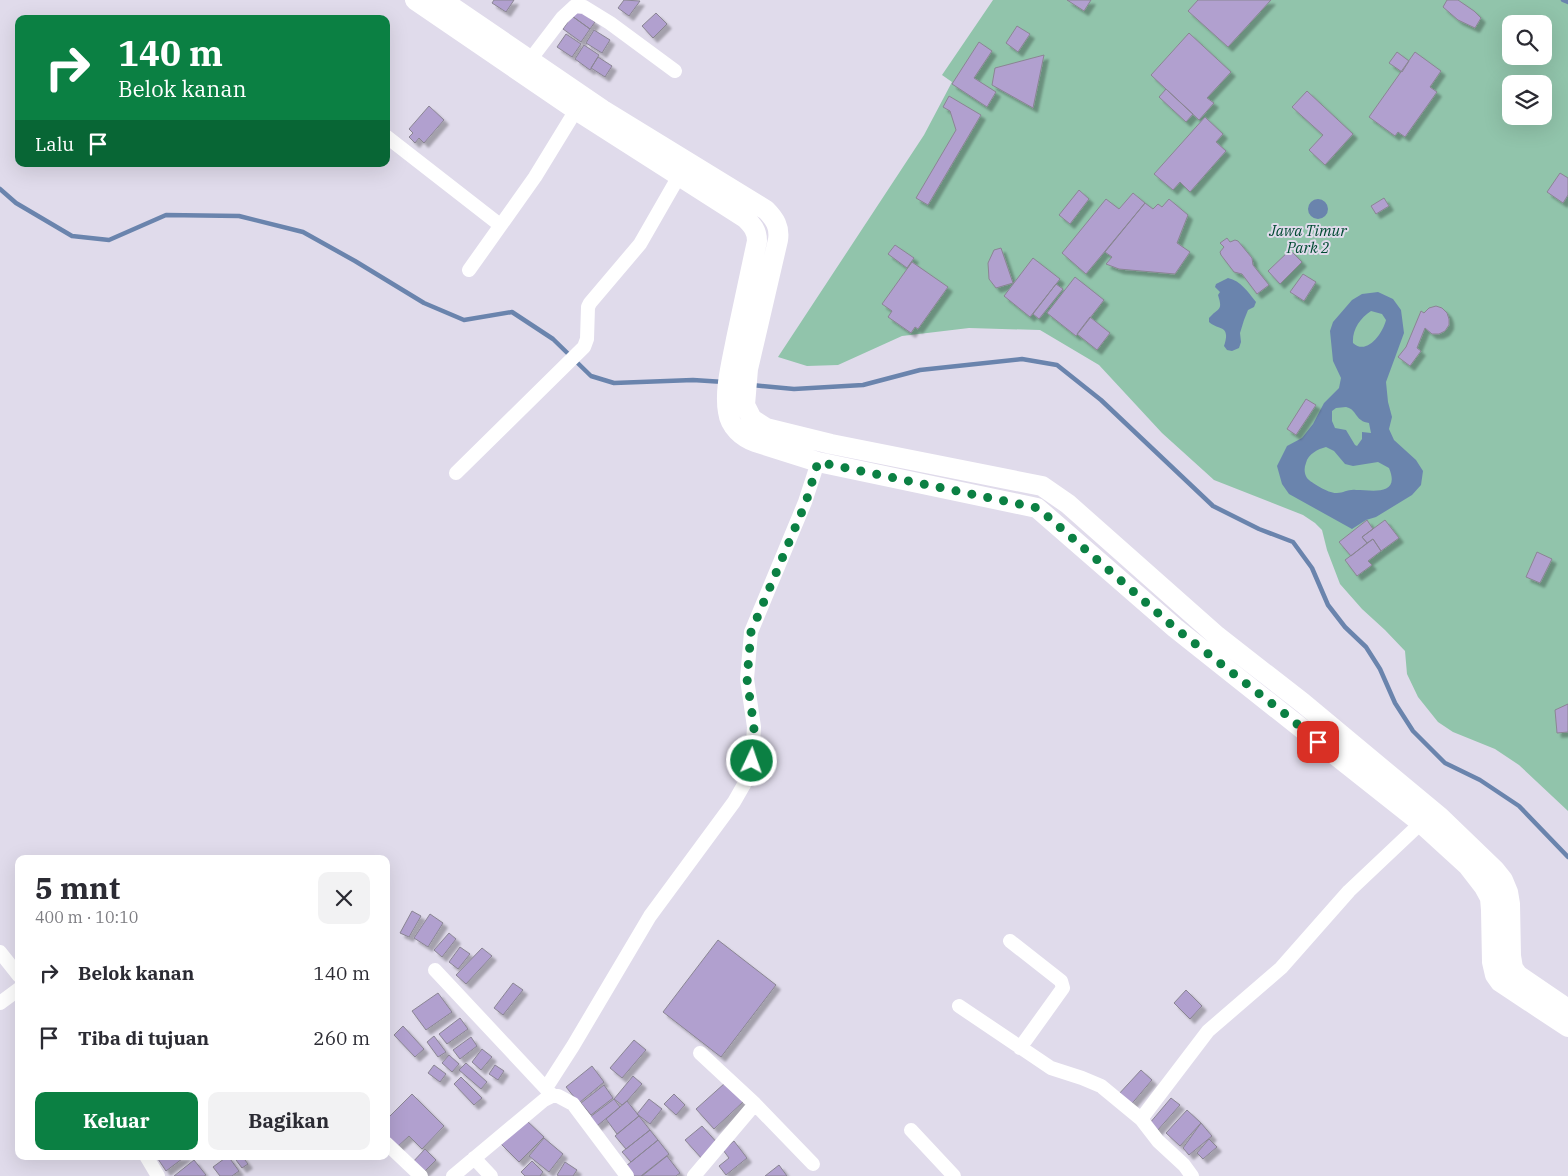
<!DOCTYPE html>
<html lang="id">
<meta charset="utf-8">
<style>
:root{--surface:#fff;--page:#f2f2f3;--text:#2b2b33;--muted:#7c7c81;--accent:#0b8043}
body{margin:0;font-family:"IBM Plex Serif",serif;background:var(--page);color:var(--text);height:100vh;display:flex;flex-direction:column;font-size:19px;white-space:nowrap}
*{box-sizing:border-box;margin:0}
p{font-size:16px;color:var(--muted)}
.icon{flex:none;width:28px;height:28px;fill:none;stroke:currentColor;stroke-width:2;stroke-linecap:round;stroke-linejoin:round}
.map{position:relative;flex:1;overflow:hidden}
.side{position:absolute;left:15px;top:855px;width:375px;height:305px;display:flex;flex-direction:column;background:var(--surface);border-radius:10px;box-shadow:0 5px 20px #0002}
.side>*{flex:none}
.banner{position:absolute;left:15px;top:15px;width:375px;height:152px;border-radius:10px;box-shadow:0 5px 20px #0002;background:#0b8043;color:#fff;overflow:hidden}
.buttons{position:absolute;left:1502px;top:15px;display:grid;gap:10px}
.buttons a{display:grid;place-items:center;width:50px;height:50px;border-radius:10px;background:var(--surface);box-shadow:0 5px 20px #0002;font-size:25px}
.pin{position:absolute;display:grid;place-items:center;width:42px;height:42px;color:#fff;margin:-21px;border-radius:10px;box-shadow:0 2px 8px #0006}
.me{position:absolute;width:55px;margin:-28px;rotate:3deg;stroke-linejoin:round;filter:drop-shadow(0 0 4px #0008)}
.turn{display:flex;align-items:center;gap:18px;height:105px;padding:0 20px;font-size:22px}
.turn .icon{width:65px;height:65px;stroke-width:2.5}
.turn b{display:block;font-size:35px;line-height:42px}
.then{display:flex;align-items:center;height:48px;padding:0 20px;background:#0003;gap:10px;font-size:19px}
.round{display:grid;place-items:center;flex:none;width:52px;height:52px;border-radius:10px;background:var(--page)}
.head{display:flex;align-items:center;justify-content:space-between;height:85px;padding:0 20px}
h1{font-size:30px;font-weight:700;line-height:38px}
.action{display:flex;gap:10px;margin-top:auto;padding:10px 20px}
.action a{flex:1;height:58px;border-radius:10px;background:var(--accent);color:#fff;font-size:20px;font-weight:700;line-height:58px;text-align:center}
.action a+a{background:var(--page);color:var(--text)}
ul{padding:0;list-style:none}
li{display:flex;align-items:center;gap:15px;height:65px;padding:0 20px}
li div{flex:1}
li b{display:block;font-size:19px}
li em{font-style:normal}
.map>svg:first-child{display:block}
</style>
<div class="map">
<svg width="1568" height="1176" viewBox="0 0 1568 1176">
<defs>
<filter id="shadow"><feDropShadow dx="4.5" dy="4.5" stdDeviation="1" flood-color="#0004"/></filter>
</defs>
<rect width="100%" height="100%" fill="#e0dbeb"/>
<path fill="#91c4ab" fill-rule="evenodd" d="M993,0H1568V811L1519,765L1495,749L1453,732L1438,722L1418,697L1407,674L1405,651L1385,630L1362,609L1340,584L1327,550L1322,530L1315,523L1303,515L1214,480L1162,433L1099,365L1040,330L969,328L902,336L838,365L807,366L778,357L924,135L952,82L942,75ZM1511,24H1544V56H1511ZM1511,84H1544V116H1511Z"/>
<path fill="#6a84ad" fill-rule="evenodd" d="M1308 209a10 10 0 1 1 20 0a10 10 0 1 1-20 0Z
M1228,278C1241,281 1248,292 1256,302L1254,307L1248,310L1244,320L1240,333L1241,342L1239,348L1232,351L1227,350L1224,346C1231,324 1219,331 1209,322V318C1219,307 1223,311 1218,295L1220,292L1215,287L1216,284Z
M1378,292L1393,299L1401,310L1404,333L1386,382L1388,402L1392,417L1389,429L1394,440L1416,460L1423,471L1421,485L1412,495L1376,517L1366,520L1352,529L1289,494L1282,484L1277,466L1287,446L1302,438L1313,424L1324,403L1339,388L1341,378L1333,361L1330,331L1333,322L1352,300L1362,294ZM1371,311L1382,314L1386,320C1383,333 1367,356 1353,343C1352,330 1360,318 1371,311ZM1346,407C1355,409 1355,416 1361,420C1363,422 1366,422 1369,423L1371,433L1362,432V439L1357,446L1355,445L1346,430L1335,428L1332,421V411L1336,408ZM1326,447L1334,451L1345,464L1353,466L1378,462L1389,468C1401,497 1371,490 1356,490C1348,489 1344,493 1337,493C1330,494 1311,483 1307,478C1304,473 1304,468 1306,463C1308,454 1318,449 1326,447Z"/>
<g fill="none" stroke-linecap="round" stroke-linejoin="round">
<path stroke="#6a84ad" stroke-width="4.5" d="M1563,0L1568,2
M0,189L16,203L72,236L109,240L166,215L239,216L303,232L355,261L424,303L464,320L512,312L553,339L591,376L614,383L693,380L724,382
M752,385L794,389L863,385L920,370L1022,359L1057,365L1101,400L1213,506L1259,529L1293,542L1312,568L1328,605L1345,627L1366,647L1380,669L1395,703L1413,731L1445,763L1480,780L1519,806L1568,857"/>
</g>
<path fill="#b1a0cf" stroke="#8a8593" filter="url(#shadow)" d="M494,0H514L506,12L492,3Z
M624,0L640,1L629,16L618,8Z
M1067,0H1091L1084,11Z
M1198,0H1271L1228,47L1188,11Z
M1447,0H1458L1474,11L1481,18L1475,28L1458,20L1443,7Z
M577,9L595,22L590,29L572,16Z
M656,13L667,24L653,38L642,26Z
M572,16L590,29L581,42L563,29Z
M1017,26L1030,34L1018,52L1006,43Z
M594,30L610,40L602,53L586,43Z
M1189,33L1231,72L1207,98L1214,103L1199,120L1151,75Z
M566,34L581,44L572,57L557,47Z
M979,42L992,51L974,78L996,92L987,107L952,84Z
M584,45L599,55L590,70L575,59Z
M1397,52L1409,61L1402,72L1389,63Z
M1415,52L1441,71L1430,87L1437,92L1405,137L1398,132L1395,136L1369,117Z
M1044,55L1033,108L992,85L995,68Z
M598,57L612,66L605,77L591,68Z
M1166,89L1193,114L1186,122L1159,97Z
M1307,91L1353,134L1325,165L1309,150L1323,135L1292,107Z
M949,96L981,115L928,205L916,198L956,130L950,111L943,107Z
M429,106L444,120L424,143L419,138L415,143L409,137L413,133L409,129Z
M1205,117L1223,134L1216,142L1226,151L1190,192L1180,182L1173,190L1154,174Z
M1560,173L1568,178V195L1563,203L1547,192Z
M1079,190L1089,199L1070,224L1059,215Z
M1133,193L1145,203L1086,274L1062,253L1106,199L1119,209Z
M1384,198L1389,206L1376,214L1371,206Z
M1169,199L1188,215L1177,243L1190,252L1175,274L1119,269L1106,264L1112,257L1105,252L1145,203L1153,209L1158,204L1162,207Z
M1227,238L1230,242L1235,240L1238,241L1252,258L1253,265L1269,285L1257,294L1242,274L1234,272L1221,255L1220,252L1224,247L1220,243Z
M895,245L914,258L907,268L888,254Z
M1001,248L1013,283L996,288L989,279L988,263L994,250Z
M1290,250L1302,262L1280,284L1268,271Z
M1033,258L1060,279L1030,317L1004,296Z
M912,262L948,287L918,329L915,327L911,333L888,317L892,311L882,304Z
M1303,274L1316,282L1304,301L1290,292Z
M1075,277L1104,300L1076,336L1047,313Z
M1056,284L1063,289L1039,319L1033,314Z
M1436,306L1442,308L1447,313L1449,319V325L1445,331L1439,334H1432L1425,328L1417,348L1421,351L1410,366L1398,357L1406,347L1421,311L1424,313L1429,308Z
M1090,317L1110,333L1097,350L1077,334Z
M1306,399L1316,405L1296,435L1287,429Z
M1367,520L1373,529L1362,537L1367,543L1351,556L1339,542Z
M1385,520L1399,538L1381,551L1373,539L1367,543L1362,537Z
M1373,539L1381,551L1368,561L1372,565L1357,576L1345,560Z
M1537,552L1552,559L1540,583L1526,577Z
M1568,704V732L1557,733L1555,710Z
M412,911L421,916L409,937L400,933Z
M430,914L443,923L428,947L414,938Z
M449,933L456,939L442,957L434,950Z
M718,940L776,985L721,1057L663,1012Z
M460,947L470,954L458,969L449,962Z
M482,948L492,956L466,984L456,975Z
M513,983L523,990L503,1015L494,1008Z
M1186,990L1202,1006L1190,1019L1174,1003Z
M438,993L452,1012L426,1030L412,1011Z
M460,1018L468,1029L447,1044L439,1034Z
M403,1026L424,1049L415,1057L394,1035Z
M434,1036L446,1052L438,1057L427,1042Z
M471,1037L477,1046L460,1059L453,1050Z
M634,1040L646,1050L622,1078L610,1068Z
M482,1049L492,1057L481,1070L472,1062Z
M449,1055L459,1064L452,1072L442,1063Z
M466,1063L487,1082L481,1089L459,1070Z
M434,1065L446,1074L440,1082L428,1073Z
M495,1065L504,1071L498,1080L489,1074Z
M592,1066L604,1082L579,1103L566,1087Z
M1141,1070L1152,1080L1129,1107L1117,1096Z
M633,1076L642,1084L627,1101L622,1105L614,1099Z
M461,1077L482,1098L474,1105L454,1084Z
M725,1083L743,1102L714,1129L696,1109Z
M604,1085L613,1098L591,1115L581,1103Z
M412,1094L444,1126L422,1149L409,1136L395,1149L386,1141V1120Z
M674,1094L685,1105L676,1115L664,1104Z
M1171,1098L1180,1105L1157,1131L1149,1124Z
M614,1099L620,1107L597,1126L590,1117Z
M649,1099L662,1109L650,1124L637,1114Z
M627,1101L639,1116L617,1134L606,1119Z
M1187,1110L1201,1123L1180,1146L1166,1133Z
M639,1116L650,1130L626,1149L615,1136Z
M525,1119L544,1137L519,1162L501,1144Z
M1201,1123L1212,1136L1189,1155L1183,1148Z
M702,1126L719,1145L703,1160L685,1140Z
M650,1130L658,1140L631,1162L622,1152Z
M544,1138L563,1154L549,1172L529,1156Z
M1209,1139L1217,1147L1203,1159L1197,1153Z
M658,1140L669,1154L641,1176H634L626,1166Z
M734,1141L747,1158L726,1175L719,1166L729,1158L723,1150Z
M425,1149L436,1160L422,1174L411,1164Z
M156,1156H186L166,1171Z
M228,1156L239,1171L232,1176H220L213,1167Z
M233,1156H242L248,1164L242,1168Z
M667,1156L680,1173L676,1176H642Z
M194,1160L206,1175L204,1176H174Z
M532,1161L543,1172L540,1176H525L521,1172Z
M565,1162L577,1170L573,1176H559L557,1175Z
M779,1165L787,1176H765Z"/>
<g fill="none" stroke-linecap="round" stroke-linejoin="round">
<path stroke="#fff" stroke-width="14" d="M530,60L562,18L575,6L584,7L610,23L675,71
M387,137L500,225
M469,270L535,177L576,110
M456,473L584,347L587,339L588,307L590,303L640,244L679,176
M1010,941L1061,981L1063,988L1020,1048
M0,952L19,976
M435,970L552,1095
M0,1003L19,989
M959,1006L1051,1068L1082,1078L1101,1086L1141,1119
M700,1053L755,1104
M546,1088L573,1046L650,916L734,802L746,781L752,761L754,727L747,679L751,632L805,502L818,462
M911,1130L954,1176
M386,1143L421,1176
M146,1156L158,1176
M474,1158L491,1176
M453,1176L544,1100L552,1096H558L573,1104L627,1176
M694,1176L755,1104L813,1164
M1192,1176L1184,1165L1158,1141L1141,1119L1208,1031L1281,968L1349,891L1421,823"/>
<path stroke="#fff" stroke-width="20" d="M415,0L576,110L745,218C752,225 757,230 757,241C750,274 743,307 736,339C732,361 724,390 728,412C730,427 742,437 755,442L818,462L1037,508L1175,628L1421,823L1467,865L1484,887L1490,898L1491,910L1492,962L1495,975L1500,982L1568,1027
M442,0L603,110L766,210C775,219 780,227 778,240L748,369L745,405L752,419L766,428L831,444L1042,486L1068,504L1217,636L1303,703L1440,817L1495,870L1503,880L1508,892L1510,904L1511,956L1513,968L1518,975L1568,1009"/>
</g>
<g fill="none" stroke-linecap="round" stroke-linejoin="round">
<path stroke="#0b8043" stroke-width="9" stroke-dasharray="0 16.2" d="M752,761L754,727L747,679L751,632L806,502L818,462L1038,508L1175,628L1289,717L1318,742"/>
</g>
<g text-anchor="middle" stroke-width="4" stroke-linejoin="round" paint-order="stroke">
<g font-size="15" font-style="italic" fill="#004a32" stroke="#e0dbeb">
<text x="1308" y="236">Jawa Timur<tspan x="1308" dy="17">Park 2</tspan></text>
</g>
</g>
</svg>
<div class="buttons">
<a><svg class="icon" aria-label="search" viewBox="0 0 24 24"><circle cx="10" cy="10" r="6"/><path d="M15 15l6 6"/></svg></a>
<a><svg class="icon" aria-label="layers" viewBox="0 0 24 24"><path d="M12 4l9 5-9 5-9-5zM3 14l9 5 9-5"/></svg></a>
</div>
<div class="pin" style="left:1318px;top:742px;background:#d93025"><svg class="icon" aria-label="arrive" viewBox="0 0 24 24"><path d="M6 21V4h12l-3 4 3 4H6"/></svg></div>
<svg class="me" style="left:752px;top:761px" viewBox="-20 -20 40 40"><circle r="17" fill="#0b8043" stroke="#fff" stroke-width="3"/><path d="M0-11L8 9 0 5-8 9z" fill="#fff"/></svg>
<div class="banner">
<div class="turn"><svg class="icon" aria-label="right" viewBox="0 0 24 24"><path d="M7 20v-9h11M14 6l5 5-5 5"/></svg><div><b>140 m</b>Belok kanan</div></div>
<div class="then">Lalu<svg class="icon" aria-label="arrive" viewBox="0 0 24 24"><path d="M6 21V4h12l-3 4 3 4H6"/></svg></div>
</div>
<section class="side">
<div class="head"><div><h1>5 mnt</h1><p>400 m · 10:10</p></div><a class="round"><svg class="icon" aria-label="close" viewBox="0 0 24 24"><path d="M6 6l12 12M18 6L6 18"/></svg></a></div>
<ul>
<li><svg class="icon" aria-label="right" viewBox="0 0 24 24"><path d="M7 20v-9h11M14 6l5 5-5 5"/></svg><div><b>Belok kanan</b></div><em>140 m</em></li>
<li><svg class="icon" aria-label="arrive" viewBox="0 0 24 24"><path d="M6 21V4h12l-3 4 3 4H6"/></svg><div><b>Tiba di tujuan</b></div><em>260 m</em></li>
</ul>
<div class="action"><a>Keluar</a><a>Bagikan</a></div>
</section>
</div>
